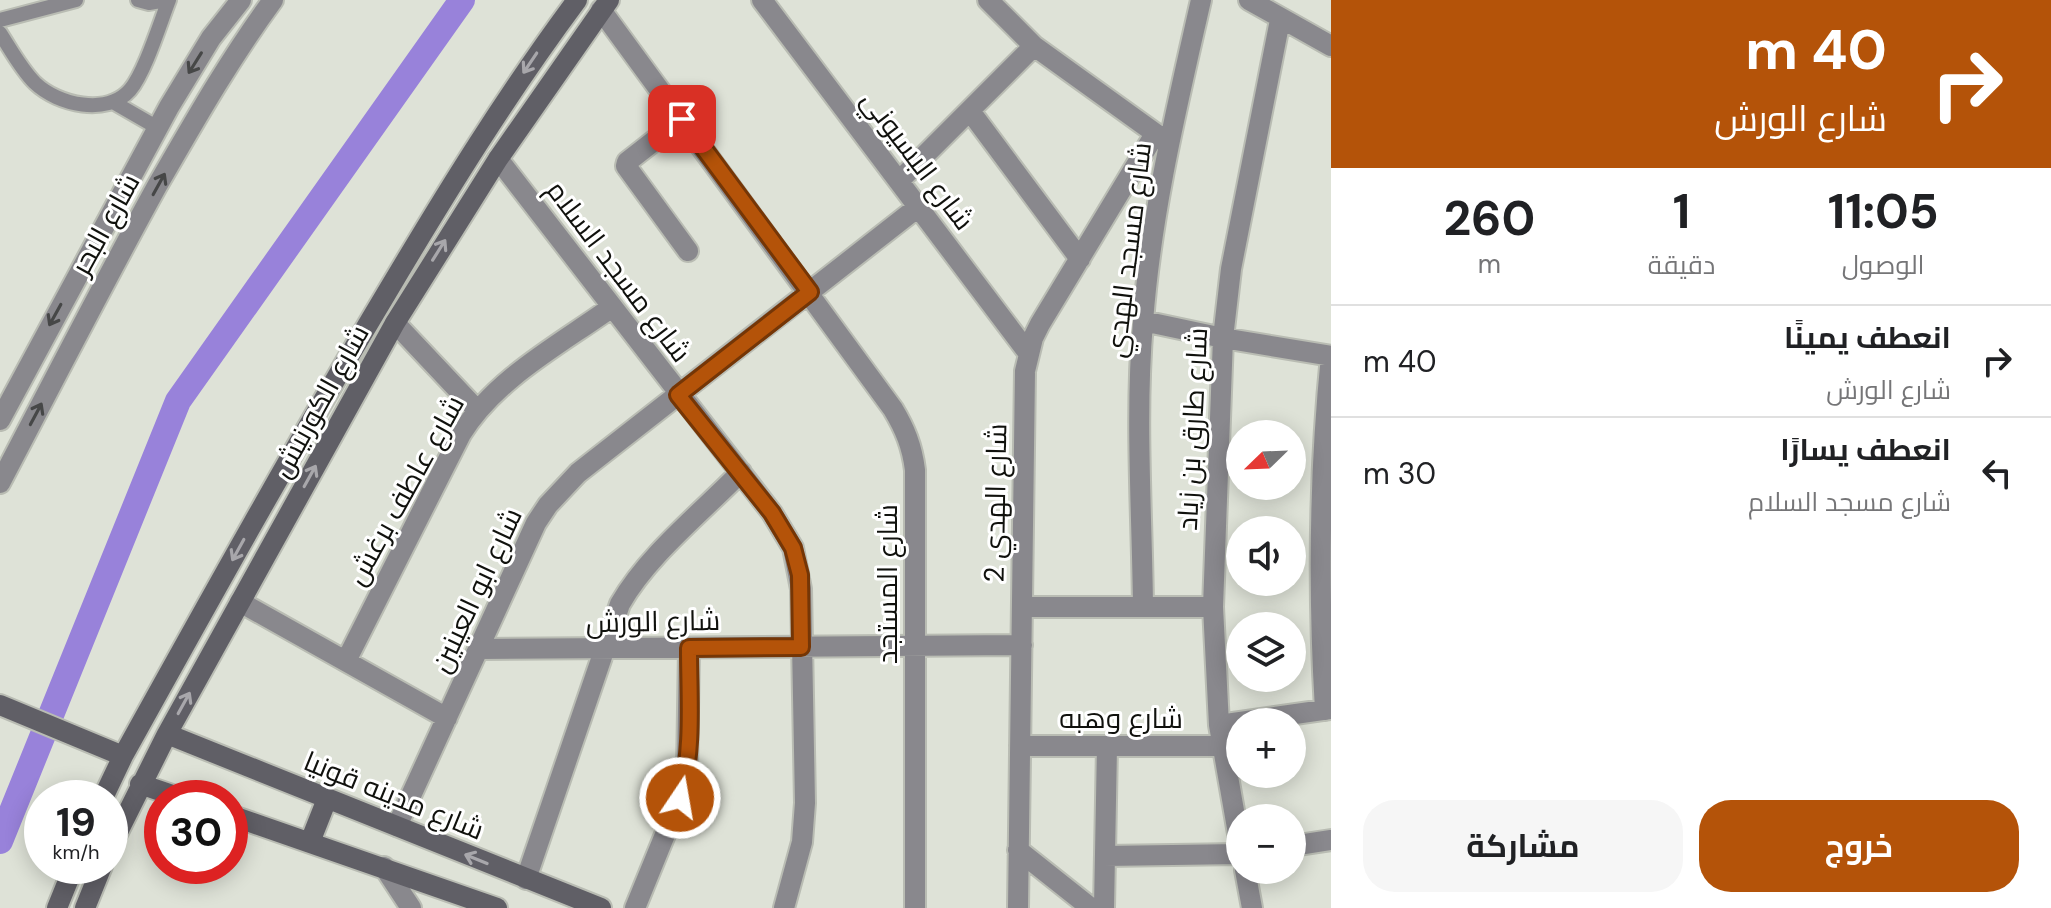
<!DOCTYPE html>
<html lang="ar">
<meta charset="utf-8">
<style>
:root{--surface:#fff;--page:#f6f6f6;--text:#202124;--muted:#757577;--line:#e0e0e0;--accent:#b45309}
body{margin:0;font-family:"DM Sans",Cairo,sans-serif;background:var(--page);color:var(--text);direction:rtl;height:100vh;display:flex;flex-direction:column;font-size:30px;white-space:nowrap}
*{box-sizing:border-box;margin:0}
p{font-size:26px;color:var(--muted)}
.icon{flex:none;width:44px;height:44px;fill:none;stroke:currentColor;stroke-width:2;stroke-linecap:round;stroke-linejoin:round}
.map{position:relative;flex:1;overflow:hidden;direction:ltr}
.side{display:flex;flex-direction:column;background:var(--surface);width:720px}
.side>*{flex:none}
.top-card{background:#b45309;color:#fff;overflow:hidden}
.needle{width:52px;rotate:247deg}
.buttons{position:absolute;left:1226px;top:420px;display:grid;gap:16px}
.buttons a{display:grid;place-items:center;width:80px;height:80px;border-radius:50%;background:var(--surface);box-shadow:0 4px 20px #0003;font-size:40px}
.speed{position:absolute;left:24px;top:780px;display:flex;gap:16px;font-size:40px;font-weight:700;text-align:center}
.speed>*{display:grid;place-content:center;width:104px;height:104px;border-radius:50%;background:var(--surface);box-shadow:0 4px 20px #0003;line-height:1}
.speed small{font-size:20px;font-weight:400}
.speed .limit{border:12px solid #d22;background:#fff;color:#111}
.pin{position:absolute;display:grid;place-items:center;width:68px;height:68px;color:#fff;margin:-34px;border-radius:16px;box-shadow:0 4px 12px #0006}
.me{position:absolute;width:88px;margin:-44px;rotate:12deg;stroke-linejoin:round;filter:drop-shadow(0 0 6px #0008)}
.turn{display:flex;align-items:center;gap:28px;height:168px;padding:0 32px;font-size:36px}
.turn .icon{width:104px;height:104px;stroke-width:2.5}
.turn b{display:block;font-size:56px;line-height:68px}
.eta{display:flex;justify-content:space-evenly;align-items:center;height:136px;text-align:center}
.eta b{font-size:48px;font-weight:700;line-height:56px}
.action{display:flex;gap:16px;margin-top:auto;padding:16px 32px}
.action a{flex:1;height:92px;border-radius:32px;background:var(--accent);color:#fff;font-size:32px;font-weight:700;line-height:92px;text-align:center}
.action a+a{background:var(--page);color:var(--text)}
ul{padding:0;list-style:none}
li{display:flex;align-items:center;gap:24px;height:112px;padding:0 32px;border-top:2px solid var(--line)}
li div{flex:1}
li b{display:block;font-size:30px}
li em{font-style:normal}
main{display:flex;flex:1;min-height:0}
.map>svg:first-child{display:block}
</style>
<main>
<section class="side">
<div class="top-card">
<div class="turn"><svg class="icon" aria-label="right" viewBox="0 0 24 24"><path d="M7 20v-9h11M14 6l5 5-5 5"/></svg><div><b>40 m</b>شارع الورش</div></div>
</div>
<div class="eta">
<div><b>11:05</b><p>الوصول</p></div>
<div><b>1</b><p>دقيقة</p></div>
<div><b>260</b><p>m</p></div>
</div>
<ul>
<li><svg class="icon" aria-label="right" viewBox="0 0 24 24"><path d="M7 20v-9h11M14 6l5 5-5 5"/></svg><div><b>انعطف يمينًا</b><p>شارع الورش</p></div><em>40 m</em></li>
<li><svg class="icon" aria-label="left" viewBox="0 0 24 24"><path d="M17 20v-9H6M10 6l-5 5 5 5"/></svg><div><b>انعطف يسارًا</b><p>شارع مسجد السلام</p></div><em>30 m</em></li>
</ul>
<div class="action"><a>خروج</a><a>مشاركة</a></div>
</section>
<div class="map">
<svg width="1331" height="908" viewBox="0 0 1331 908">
<rect width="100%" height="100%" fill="#dee2d7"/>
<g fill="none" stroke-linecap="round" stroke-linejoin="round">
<path stroke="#9882da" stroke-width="26" d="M0,841L178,401L462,0"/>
<g stroke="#b9bcb3" stroke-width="18">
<path id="service" d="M138,0L149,3L166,0
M0,20L76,0
M0,33C11,50 21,69 35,83C58,105 107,116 130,90C145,72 160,23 169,0
M113,102L158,128"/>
</g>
<g stroke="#b9bcb3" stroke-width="24">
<path id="minor" d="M762,0L1029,354
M988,0L1034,46L1166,141
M1249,0L1331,46
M601,10L893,409C905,429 912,446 915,470V908
M970,111L1080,259
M682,119L627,162L626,166L688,251
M498,159L772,513L793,548L801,589L805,803L802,842L784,908
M899,181L1034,46
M1143,321L1223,338L1331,356C1319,474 1318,591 1325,710
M395,323L476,409
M240,602L447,718
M1022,607H1213
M1143,607C1142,512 1135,416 1143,322C1151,213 1177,106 1201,0
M478,649L1022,645
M346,661L461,434C496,378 559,345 612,307
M1219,725L1331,709
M1020,746H1221
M397,826L536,523L548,505L578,473L918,207
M1240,845L1219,725L1213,607L1223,338L1231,269L1280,20
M1292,846L1331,840
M1018,850L1091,908
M1105,856L1240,854
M384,867L411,908
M1245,870L1252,908
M526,879L620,604C648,555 701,513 741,472
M635,908L680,798L687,772L689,648
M1018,908L1025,371L1033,338L1040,324L1155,134
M1104,908L1107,746"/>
</g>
<g stroke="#b9bcb3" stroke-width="24">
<path id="tertiary" d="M0,420L169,107L211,38L241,0
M0,483C52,384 103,284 157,186C194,122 229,60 273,0"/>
</g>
<g stroke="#b9bcb3" stroke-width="24">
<path id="secondary" d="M0,705L123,756
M167,734L601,908
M140,784L181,798
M103,798L123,756C209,601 295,446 386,294C446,193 507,94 577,0
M230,815L497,908
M310,842L327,799
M110,848L167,734L395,323L498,159L609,0
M57,908L74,866
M85,908L102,866"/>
</g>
<use href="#service" stroke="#89888d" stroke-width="14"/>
<use href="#minor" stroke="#89888d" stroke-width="20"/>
<use href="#tertiary" stroke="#89888d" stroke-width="20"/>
<use href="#secondary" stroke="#605f66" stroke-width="20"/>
</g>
<defs><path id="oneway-shaft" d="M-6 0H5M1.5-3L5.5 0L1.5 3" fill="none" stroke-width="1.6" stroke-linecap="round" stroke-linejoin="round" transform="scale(2)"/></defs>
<g stroke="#464747">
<use href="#oneway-shaft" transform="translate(195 63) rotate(122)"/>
<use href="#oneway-shaft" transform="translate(159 184) rotate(-61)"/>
<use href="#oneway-shaft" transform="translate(55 315) rotate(119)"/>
<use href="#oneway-shaft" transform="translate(36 414) rotate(-62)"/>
</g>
<g stroke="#a8a7ab">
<use href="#oneway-shaft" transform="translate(530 63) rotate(124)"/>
<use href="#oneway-shaft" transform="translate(439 250) rotate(-58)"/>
<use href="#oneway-shaft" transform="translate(310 476) rotate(-61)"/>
<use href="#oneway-shaft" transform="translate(238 550) rotate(119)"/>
<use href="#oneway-shaft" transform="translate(184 703) rotate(-61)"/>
<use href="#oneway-shaft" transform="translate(476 859) rotate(-158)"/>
</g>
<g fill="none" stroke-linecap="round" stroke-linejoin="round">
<g stroke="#753606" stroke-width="20">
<path id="route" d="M680,798C694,749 689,698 689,648L801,647L800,575L793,548L772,513L678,395L810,292L682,119"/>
</g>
<use href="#route" stroke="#b45309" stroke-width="14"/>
</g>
<g text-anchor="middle" stroke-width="6" stroke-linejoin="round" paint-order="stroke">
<g font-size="28" fill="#10110d" stroke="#fff">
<text transform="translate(918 160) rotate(53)" y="10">شارع البسيوني</text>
<text transform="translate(105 224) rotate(-61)" y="10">شارع البحر</text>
<text transform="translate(1128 250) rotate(-83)" y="10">شارع مسجد الهدي</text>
<text transform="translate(619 271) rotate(53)" y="10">شارع مسجد السلام</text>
<text transform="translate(320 401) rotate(-61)" y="10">شارع الكورنيش</text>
<text transform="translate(1192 429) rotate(-87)" y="10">شارع طارق بن زياد</text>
<text transform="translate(405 490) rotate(-61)" y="10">شارع عاطف برغش</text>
<text transform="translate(995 503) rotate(-89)" y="10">شارع الهدي 2</text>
<text transform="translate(887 584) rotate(-90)" y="10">شارع المستجد</text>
<text transform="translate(476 590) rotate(-65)" y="10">شارع ابو العينين</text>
<text transform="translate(653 621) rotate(-1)" y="10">شارع الورش</text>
<text x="1121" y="728">شارع وهبه</text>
<text transform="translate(394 795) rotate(22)" y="10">شارع مدينه قونيا</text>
</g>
</g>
</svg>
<div class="buttons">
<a><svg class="needle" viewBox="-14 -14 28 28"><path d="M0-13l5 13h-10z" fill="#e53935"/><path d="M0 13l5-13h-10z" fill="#757577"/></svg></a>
<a><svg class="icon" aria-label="sound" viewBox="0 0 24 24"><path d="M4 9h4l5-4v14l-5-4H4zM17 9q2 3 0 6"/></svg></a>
<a><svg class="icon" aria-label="layers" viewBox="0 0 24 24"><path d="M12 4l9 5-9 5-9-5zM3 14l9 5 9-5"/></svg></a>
<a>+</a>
<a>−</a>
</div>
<div class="speed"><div>19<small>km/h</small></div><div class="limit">30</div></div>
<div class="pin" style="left:682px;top:119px;background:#d93025"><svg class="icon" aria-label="arrive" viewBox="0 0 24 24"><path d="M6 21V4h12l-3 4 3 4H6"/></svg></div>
<svg class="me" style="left:680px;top:798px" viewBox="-20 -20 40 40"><circle r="17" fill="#b45309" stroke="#fff" stroke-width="3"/><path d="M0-11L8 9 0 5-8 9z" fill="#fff"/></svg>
</div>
</main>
